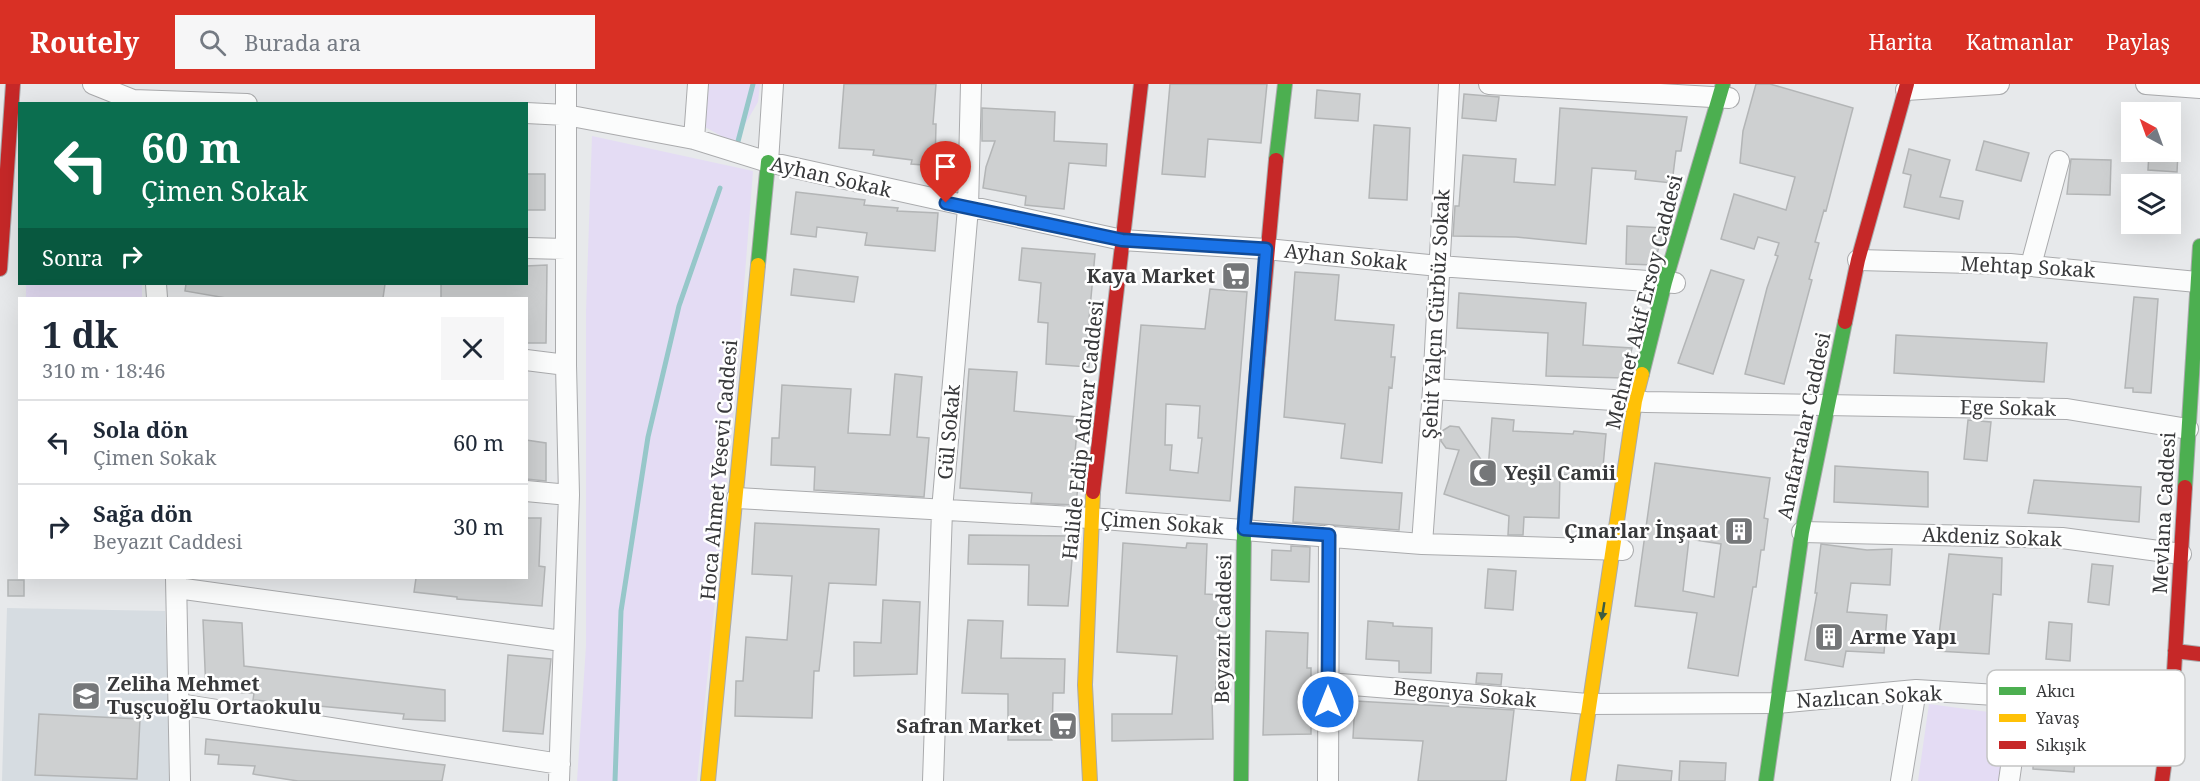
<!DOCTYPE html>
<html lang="tr">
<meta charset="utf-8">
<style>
:root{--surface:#fff;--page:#f6f6f7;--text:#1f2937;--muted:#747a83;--line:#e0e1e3;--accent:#d93025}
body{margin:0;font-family:"Noto Serif",serif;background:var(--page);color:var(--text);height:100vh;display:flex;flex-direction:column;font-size:22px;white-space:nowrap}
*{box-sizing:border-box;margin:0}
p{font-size:20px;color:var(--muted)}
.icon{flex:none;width:33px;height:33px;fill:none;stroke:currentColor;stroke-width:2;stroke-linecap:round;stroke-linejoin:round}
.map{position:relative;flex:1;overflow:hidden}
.panel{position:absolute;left:18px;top:213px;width:510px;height:282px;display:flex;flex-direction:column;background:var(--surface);border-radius:0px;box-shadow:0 6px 24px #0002}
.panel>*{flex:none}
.guide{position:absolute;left:18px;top:18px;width:510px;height:183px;border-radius:0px;box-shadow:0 6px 24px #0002;background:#0b6e4f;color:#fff;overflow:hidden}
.needle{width:39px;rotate:319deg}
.controls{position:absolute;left:2121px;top:18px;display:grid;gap:12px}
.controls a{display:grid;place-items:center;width:60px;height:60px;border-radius:0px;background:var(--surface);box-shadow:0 6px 24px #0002;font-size:30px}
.pin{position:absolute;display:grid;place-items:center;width:51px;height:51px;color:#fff;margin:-62px -26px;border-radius:50% 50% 50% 0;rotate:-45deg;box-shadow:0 0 6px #0007}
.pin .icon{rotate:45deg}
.me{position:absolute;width:66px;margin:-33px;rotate:0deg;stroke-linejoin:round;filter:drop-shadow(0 0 4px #0008)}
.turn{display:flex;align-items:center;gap:21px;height:126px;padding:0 24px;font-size:27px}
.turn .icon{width:78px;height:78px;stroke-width:2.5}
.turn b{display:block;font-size:42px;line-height:51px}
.then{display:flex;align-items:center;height:57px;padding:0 24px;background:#0003;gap:12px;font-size:22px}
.round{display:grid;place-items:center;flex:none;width:63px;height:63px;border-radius:0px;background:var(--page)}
.headline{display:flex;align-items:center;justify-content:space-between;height:102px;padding:0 24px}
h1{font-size:36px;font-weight:700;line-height:45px}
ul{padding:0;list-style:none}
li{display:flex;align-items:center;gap:18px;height:84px;padding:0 24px;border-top:2px solid var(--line)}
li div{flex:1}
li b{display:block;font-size:22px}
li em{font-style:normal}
header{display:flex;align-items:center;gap:36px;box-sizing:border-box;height:84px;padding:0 30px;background:var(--accent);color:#fff}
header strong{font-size:28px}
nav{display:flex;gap:33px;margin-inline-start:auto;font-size:21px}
.search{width:420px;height:54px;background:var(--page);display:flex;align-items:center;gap:15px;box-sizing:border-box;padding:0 21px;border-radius:0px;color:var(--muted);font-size:22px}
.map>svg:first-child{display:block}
</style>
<header>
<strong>Routely</strong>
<div class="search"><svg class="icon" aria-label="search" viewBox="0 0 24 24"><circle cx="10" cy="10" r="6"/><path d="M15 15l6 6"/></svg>Burada ara</div>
<nav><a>Harita</a><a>Katmanlar</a><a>Paylaş</a></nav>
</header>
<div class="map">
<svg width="2200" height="697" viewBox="0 0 2200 697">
<rect width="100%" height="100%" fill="#e7e9eb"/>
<path fill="#d6dce1" d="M7,524L165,527L171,697H2Z"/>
<path fill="#e4dcf4" d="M709,0H760L758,18L734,59L705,43Z
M592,52L753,87L737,293L697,697H577L586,562V227Z
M26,200H142V214H26Z
M1929,620L2011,631L2004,697H1918Z"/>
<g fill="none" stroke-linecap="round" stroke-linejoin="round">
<path stroke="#96c7c9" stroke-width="5" d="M736,65L753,0
M615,697L621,527L648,353L679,222L720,104"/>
</g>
<path fill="#ced0d1" stroke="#b3b5b6" stroke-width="1.5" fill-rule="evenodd" d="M844,0H936L933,40H936L935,82L911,80L912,76L873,71L874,66L839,64Z
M1170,0H1267L1261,59L1208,55L1205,93L1162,90Z
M1756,0H1770L1853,24L1826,127L1824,126L1815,158L1819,159L1809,195L1812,196L1784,300L1745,290L1767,204L1778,172L1775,171L1779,159L1758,153L1754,165L1721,155L1734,110L1786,126L1795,93L1740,79L1743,47Z
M1317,6L1360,10L1358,37L1315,34Z
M1464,10L1499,13L1496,37L1462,34Z
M982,24L1055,28L1054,57L1107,60L1106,82L1069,79L1064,125L1025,121L1026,112L983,104L986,83L995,57H982Z
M1560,24L1687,33L1681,67H1676L1672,99L1635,95L1636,87L1592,84L1586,160L1516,153L1453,152L1455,122H1459L1463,71L1516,75L1514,98L1555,101Z
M1374,41L1410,44L1407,116L1369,114Z
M1984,57L2029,69L2021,97L1976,86Z
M1909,65L1950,76L1940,113L1963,117L1959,135L1904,123L1911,91L1903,89Z
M2149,68H2178L2177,88L2148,86Z
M2071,75L2111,76L2110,111L2067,110Z
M526,90H545V126H526Z
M796,108L865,116L864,121L898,124L897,127L938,129L935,167L865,161L867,149L817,143L816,153L791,150Z
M1627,142L1664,144L1654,181L1626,180Z
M1022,164L1095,170L1087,257H1091L1089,283L1046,280L1048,239L1038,238L1041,199L1019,196Z
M547,181L546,259H526V214H441V200H526V182Z
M794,185L858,193L854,218L791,211Z
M1711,186L1744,196L1713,290L1678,279Z
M1295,188L1339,191L1335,236L1394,241L1391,273H1395L1392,304L1389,303L1382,379L1341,374L1345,340L1284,333Z
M186,200H385L383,214H226L185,207Z
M1210,205L1247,208L1230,417L1126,409L1141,241L1205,245ZM1166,320L1200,322L1198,354H1202L1198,389L1170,386L1172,361H1165Z
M1459,209L1586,219L1583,261L1632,264L1625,294L1546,292L1548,249L1457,244Z
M2134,213L2158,215L2151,309L2133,308V304H2125Z
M1896,251L2047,259L2044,298L1894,289Z
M969,285L1017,288L1014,327L1078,333L1074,382H1080L1076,421L1031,419L1032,409L960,404Z
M895,290L922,293L917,353L929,354L924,413L814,406L815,383L771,381L772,354H779L782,301L851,305L848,349L890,351Z
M1492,334L1514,336L1513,347L1573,350L1574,347L1606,350L1602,394L1560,390L1559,434L1524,433L1523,451H1508L1509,432L1444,410L1459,366L1446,364L1441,357L1442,347L1450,342L1459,343L1488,386Z
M1968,336L1991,338L1987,377L1964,375Z
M526,356L546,359V397L526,395Z
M1655,379L1770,394L1764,434L1768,435L1764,466H1761L1756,503H1753L1738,592L1688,584L1697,529L1635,522ZM1689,455L1721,460L1714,513L1683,507Z
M1835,382L1928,388V423L1834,418Z
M2034,396L2141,403L2139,438L2028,429Z
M1295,403L1402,409L1399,446L1293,438Z
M526,434H541L539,482L545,483L542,522L457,515V513L414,508L416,494H526Z
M755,439L879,445L876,501L829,499L819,587H814L812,634L735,632L736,597H743L746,553L787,556L792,492L752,490Z
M969,451L1074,452L1068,522L1028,521L1029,481L968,480Z
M1123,459L1186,464L1187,459L1207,460L1205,510L1222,511L1219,547L1226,548L1224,572L1218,571L1215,614H1212L1213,655L1112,657V630H1172L1177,572L1117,568Z
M1821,460L1867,466L1892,465L1890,501L1851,499L1847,528L1887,531L1884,569L1846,567L1843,583L1805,576L1817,509H1815Z
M1291,462L1310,463L1309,498L1271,496L1272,466L1291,467Z
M1949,470L2002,474L2001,511L1993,510L1989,570L1937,567Z
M2092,480L2113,482L2109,521L2088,518Z
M1488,485L1516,487L1513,526L1485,524Z
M8,496H24V512H8Z
M883,516L920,518L917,590L854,592V558L881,559Z
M203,536L242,539L244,582L445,606V637L403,635L404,630L253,616L254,609L206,608Z
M968,536L1003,537L1001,574L1065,575L1064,609H1053L1052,656H1008V610L962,609Z
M1368,537L1393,539V542L1432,544L1431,589L1399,588V577L1366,575Z
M2049,538L2072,540L2070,577L2046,575Z
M1266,547L1308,549L1307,584H1311V650L1263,651Z
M508,571L551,575L543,650L503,647Z
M1477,589L1502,590L1501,601L1476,599Z
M1355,617L1514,626L1506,697H1418L1423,657L1353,654Z
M39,630L140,635L137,695L35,691Z
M2030,634L2078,639L2077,652L2126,656L2124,678L2075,675L2074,688L2033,685L2034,660H2026Z
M206,655L445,681L442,697H298L253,690L255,682L218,680L219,671L205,670Z
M1680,677L1726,679L1725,697H1679Z
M1618,681L1672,687L1671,697H1616Z"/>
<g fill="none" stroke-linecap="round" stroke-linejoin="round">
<g stroke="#aaabad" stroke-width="22">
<path id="street" d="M93,0L133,16L247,20
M1489,0L1729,14
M2146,0L2200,4
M1906,6L1999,0
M526,29L566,31L694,55L768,78L1122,156L1266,165L1439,182L1675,199
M694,55L698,0
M768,78L773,0
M526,164L566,165
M1858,176L2010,180L2197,198
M2031,181L2059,77
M156,200L157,214
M526,276L566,281
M1433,305L1646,318L2067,325L2188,345
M526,407L569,411
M737,414L1090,434L1422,460L1623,466
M1802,448L2062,454L2181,470
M1422,460L1433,305L1449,0
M176,494L180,697
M177,504L562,557
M1328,599L1588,620L1777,619L1916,606L2172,622
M179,620L560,680
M559,697L569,411L566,281V0
M933,697L942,426L968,124L971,0
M1328,697L1329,451
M1901,697L1916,606
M2009,697L2021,612"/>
</g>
<g stroke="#aaabad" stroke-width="16">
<path id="fast" d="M1276,76L1285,0
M758,181L768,78
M1642,290L1665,198L1723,0
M2185,403L2200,162
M1241,697L1244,445L1254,318
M1766,697L1802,448L1845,238"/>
</g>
<g stroke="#aaabad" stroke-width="16">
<path id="slow" d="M708,697L758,181
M1090,697L1085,601L1093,408
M1578,697L1635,317L1642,290"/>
</g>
<g stroke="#aaabad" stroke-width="16">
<path id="jam" d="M0,185L13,0
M1845,238L1858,176L1907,0
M1254,318L1276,76
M1093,408L1141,0
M2175,567L2200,570
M2162,697L2172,622L2185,403"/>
</g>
<use href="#street" stroke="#fbfcfc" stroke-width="20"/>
<use href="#fast" stroke="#4caf50" stroke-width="14"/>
<use href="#slow" stroke="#ffc107" stroke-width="14"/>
<use href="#jam" stroke="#c62828" stroke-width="14"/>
</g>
<defs><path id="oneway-solid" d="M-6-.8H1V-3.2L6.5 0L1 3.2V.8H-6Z" transform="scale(1.5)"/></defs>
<use fill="#3e5c41" href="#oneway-solid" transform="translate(1603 527) rotate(99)"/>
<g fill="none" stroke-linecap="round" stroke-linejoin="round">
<g stroke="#114b97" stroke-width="15">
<path id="route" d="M946,119L1122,156L1266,165L1244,445L1329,451L1328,618"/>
</g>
<use href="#route" stroke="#1a73e8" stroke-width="10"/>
</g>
<defs>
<g id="supermarket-square" transform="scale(1.5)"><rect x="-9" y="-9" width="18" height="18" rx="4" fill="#757779" stroke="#fff"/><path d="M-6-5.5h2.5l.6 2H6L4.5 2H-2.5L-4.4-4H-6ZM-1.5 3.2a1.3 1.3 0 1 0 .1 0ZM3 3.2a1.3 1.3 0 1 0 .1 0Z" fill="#fff"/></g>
<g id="mosque-square" transform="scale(1.5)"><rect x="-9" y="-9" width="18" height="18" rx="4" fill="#757779" stroke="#fff"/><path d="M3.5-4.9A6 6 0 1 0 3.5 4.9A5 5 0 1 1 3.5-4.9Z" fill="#fff"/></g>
<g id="building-square" transform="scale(1.5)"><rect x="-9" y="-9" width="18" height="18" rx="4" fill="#757779" stroke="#fff"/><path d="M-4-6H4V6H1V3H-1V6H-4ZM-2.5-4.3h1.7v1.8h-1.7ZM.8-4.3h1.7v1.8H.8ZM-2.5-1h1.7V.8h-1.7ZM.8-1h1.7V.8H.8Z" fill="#fff"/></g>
<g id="school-square" transform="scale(1.5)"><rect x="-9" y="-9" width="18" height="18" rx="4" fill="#757779" stroke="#fff"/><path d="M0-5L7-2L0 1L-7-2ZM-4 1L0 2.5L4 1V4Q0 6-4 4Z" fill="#fff"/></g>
</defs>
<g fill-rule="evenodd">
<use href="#supermarket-square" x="1236" y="192"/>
<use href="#mosque-square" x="1483" y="389"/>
<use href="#building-square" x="1739" y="447"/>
<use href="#building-square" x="1829" y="553"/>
<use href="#school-square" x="86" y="612"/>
<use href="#supermarket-square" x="1063" y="642"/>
</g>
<g text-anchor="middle" stroke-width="5" stroke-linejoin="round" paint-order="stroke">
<g font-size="20" fill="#38393b" stroke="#fff">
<text transform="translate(831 93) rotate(13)" y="7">Ayhan Sokak</text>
<text transform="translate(1346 173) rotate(6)" y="7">Ayhan Sokak</text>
<text transform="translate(2028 183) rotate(3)" y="7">Mehtap Sokak</text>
<text transform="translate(1644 218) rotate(-76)" y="7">Mehmet Akif Ersoy Caddesi</text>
<text transform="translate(1436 230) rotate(-87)" y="7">Şehit Yalçın Gürbüz Sokak</text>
<text transform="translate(2008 324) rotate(1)" y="7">Ege Sokak</text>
<text transform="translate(1804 342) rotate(-78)" y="7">Anafartalar Caddesi</text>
<text transform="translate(1083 346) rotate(-84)" y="7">Halide Edip Adıvar Caddesi</text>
<text transform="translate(949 348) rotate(-85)" y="7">Gül Sokak</text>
<text transform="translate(719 386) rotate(-85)" y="7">Hoca Ahmet Yesevi Caddesi</text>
<text transform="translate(2164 429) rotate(-87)" y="7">Mevlana Caddesi</text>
<text transform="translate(1162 439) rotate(4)" y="7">Çimen Sokak</text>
<text transform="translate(1992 453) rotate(2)" y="7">Akdeniz Sokak</text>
<text transform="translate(1223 545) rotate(-89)" y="7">Beyazıt Caddesi</text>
<text transform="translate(1465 610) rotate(5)" y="7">Begonya Sokak</text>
<text transform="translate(1869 613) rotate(-3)" y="7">Nazlıcan Sokak</text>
</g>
<g font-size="20" font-weight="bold" fill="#38393b" stroke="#fff" text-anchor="end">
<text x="1215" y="199">Kaya Market</text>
<text x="1504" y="396" text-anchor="start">Yeşil Camii</text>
<text x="1718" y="454">Çınarlar İnşaat</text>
<text x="1850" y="560" text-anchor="start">Arme Yapı</text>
<text x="107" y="607" text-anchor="start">Zeliha Mehmet<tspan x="107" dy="23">Tuşçuoğlu Ortaokulu</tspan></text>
<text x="1042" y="649">Safran Market</text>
</g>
</g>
<rect x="1987" y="586" width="198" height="96" rx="9" fill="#fff" stroke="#c3c4c4" stroke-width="1.5"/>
<rect x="1999" y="603" width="27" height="8" fill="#4caf50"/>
<rect x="1999" y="630" width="27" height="8" fill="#ffc107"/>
<rect x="1999" y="657" width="27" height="8" fill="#c62828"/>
<g font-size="16" fill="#38393b">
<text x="2036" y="613">Akıcı</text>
<text x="2036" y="640">Yavaş</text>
<text x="2036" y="667">Sıkışık</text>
</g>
</svg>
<div class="controls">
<a><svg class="needle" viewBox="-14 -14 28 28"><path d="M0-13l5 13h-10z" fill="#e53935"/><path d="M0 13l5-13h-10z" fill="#747a83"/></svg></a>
<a><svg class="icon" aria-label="layers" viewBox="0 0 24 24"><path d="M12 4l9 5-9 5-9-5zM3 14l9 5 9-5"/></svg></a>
</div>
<div class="pin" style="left:946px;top:119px;background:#d93025"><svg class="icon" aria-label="arrive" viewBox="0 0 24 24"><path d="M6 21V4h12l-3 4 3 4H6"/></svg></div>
<svg class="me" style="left:1328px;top:618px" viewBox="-20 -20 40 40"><circle r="17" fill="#1a73e8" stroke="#fff" stroke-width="3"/><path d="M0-11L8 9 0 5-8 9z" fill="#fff"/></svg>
<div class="guide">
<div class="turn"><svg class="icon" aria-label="left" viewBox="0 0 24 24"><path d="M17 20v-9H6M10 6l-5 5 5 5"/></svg><div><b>60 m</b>Çimen Sokak</div></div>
<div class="then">Sonra<svg class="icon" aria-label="right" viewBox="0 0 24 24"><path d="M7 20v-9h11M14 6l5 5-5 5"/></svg></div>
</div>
<section class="panel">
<div class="headline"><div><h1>1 dk</h1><p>310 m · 18:46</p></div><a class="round"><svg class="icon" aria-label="close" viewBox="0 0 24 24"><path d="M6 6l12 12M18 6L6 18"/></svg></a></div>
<ul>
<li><svg class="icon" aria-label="left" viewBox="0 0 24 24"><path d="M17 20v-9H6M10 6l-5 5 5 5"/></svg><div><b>Sola dön</b><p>Çimen Sokak</p></div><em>60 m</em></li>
<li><svg class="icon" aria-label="right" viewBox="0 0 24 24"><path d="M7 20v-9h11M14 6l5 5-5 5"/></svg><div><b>Sağa dön</b><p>Beyazıt Caddesi</p></div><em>30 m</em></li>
</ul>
</section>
</div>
